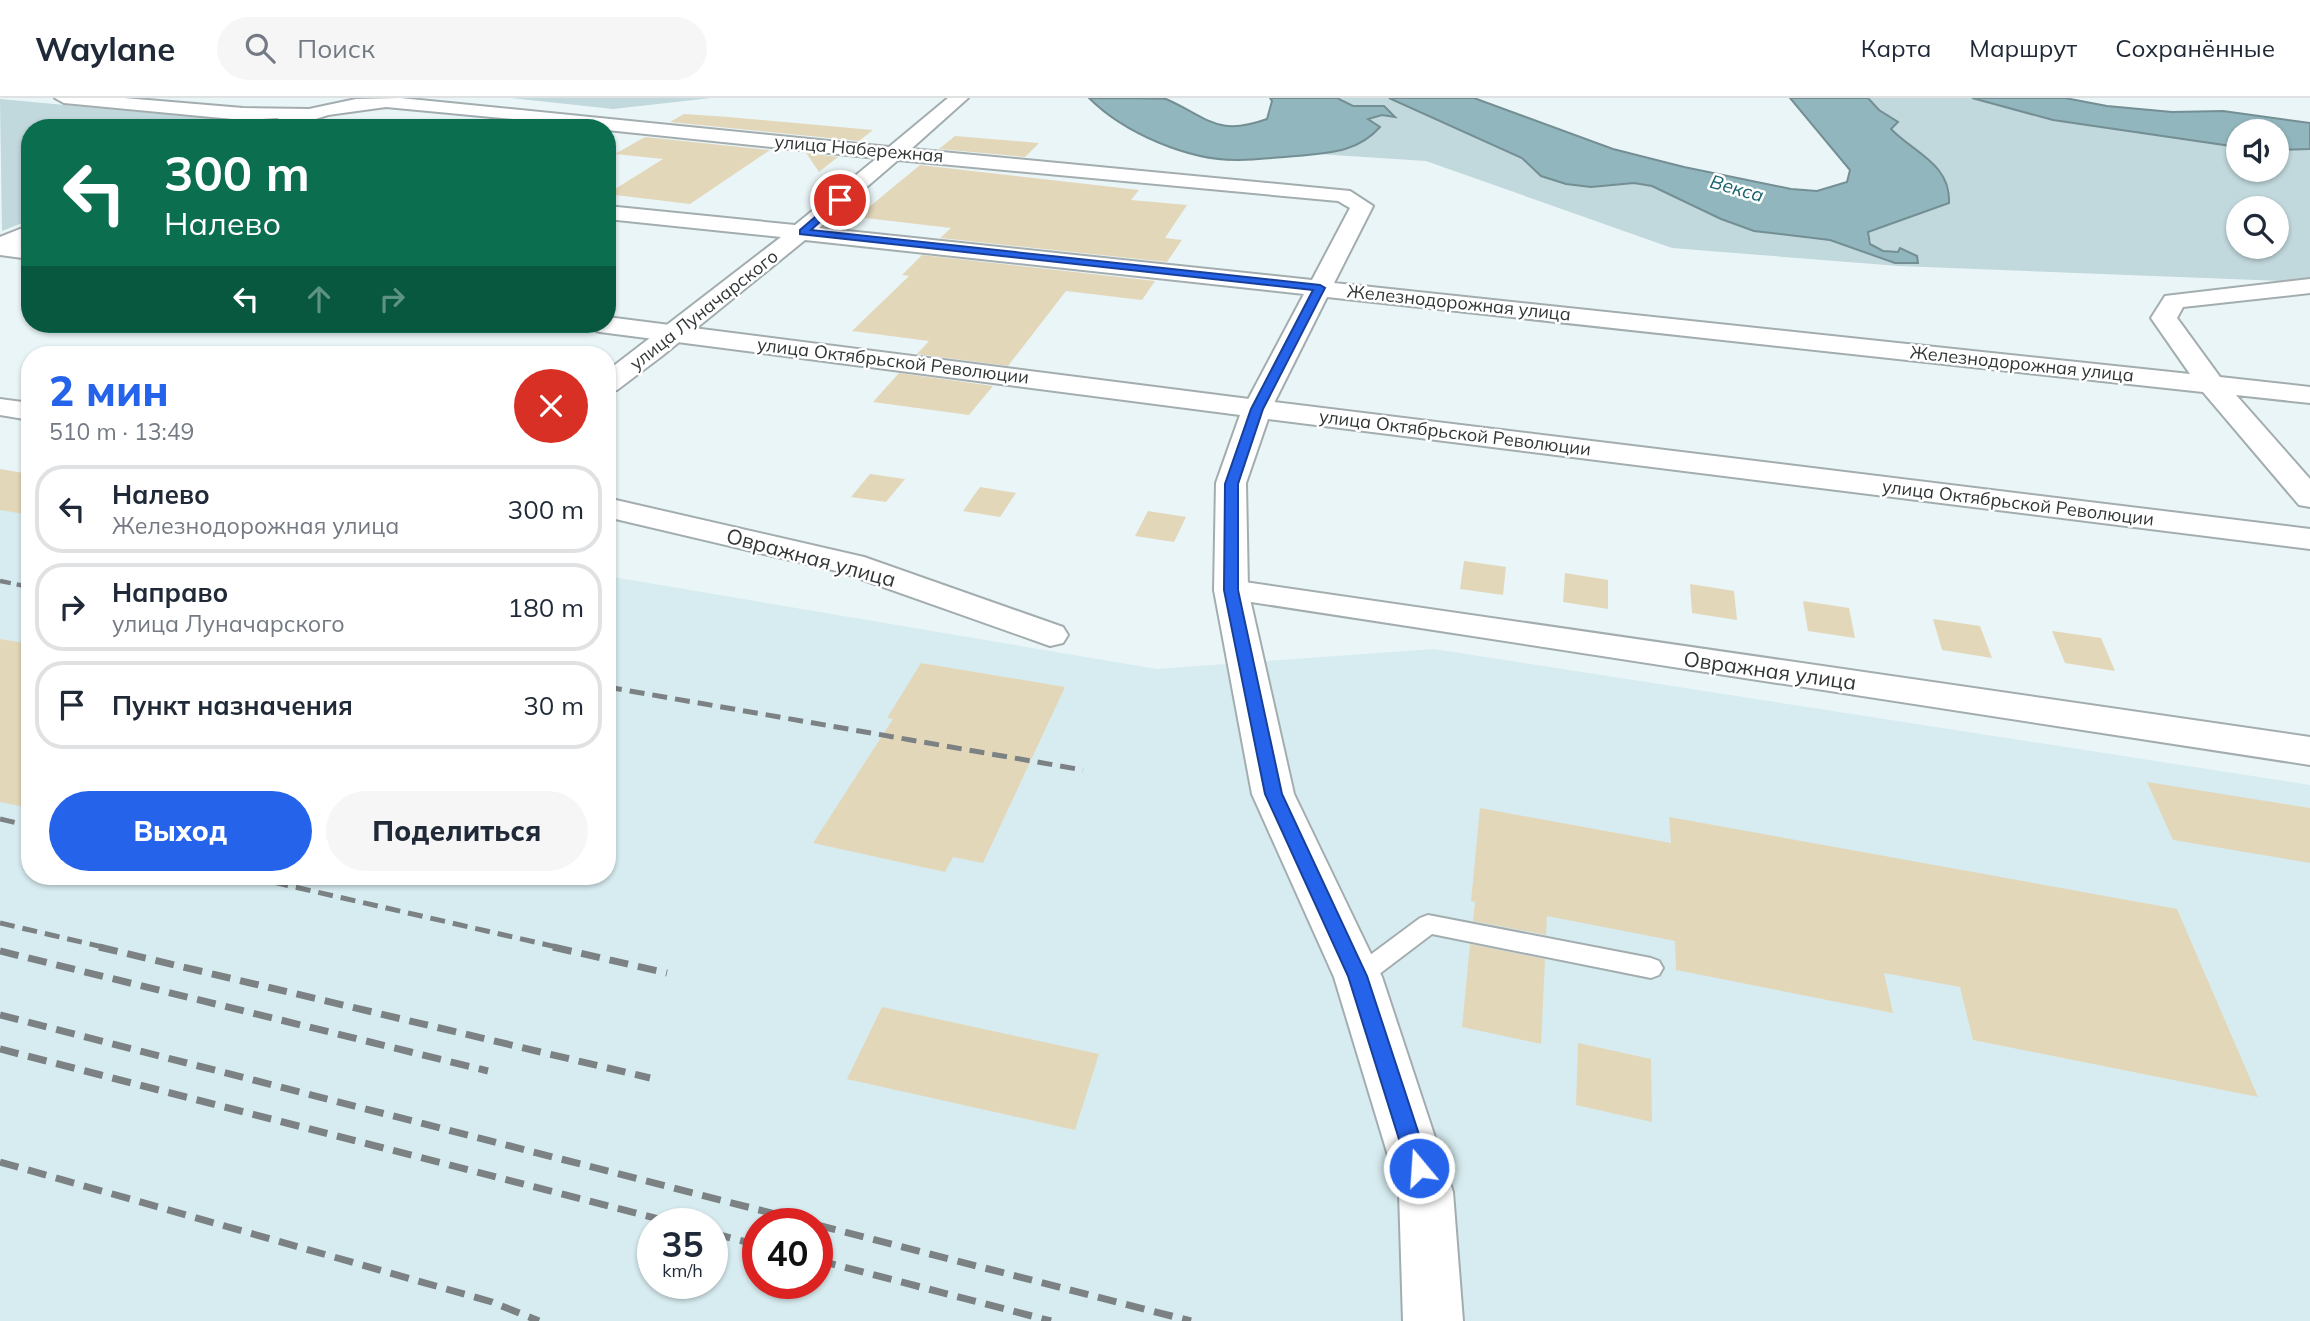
<!DOCTYPE html>
<html lang="ru">
<meta charset="utf-8">
<style>
:root{--surface:#fff;--page:#f6f6f7;--text:#1f2937;--muted:#747a83;--line:#e0e1e3;--accent:#2563eb}
body{margin:0;font-family:Mulish,sans-serif;background:var(--page);color:var(--text);height:100vh;display:flex;flex-direction:column;font-size:26px;white-space:nowrap}
*{box-sizing:border-box;margin:0}
p{font-size:23px;color:var(--muted)}
.icon{flex:none;width:38px;height:38px;fill:none;stroke:currentColor;stroke-width:2;stroke-linecap:round;stroke-linejoin:round}
.map{position:relative;flex:1;overflow:hidden}
.side{position:absolute;left:21px;top:248px;width:595px;height:539px;display:flex;flex-direction:column;background:var(--surface);border-radius:28px;box-shadow:0 2px 5px #0004}
.side>*{flex:none}
.guide{position:absolute;left:21px;top:21px;width:595px;height:214px;border-radius:28px;box-shadow:0 2px 5px #0004;background:#0b6e4f;color:#fff;overflow:hidden}
.tools{position:absolute;left:2226px;top:21px;display:grid;gap:14px}
.tools a{display:grid;place-items:center;width:63px;height:63px;border-radius:50%;background:var(--surface);box-shadow:0 2px 5px #0004;font-size:35px}
.speed{position:absolute;left:637px;top:1110px;display:flex;gap:14px;font-size:35px;font-weight:700;text-align:center}
.speed>*{display:grid;place-content:center;width:91px;height:91px;border-radius:50%;background:var(--surface);box-shadow:0 2px 5px #0004;line-height:1}
.speed small{font-size:18px;font-weight:400}
.speed .limit{border:10px solid #d22;background:#fff;color:#111}
.pin{position:absolute;display:grid;place-items:center;width:60px;height:60px;color:#fff;margin:-30px;border:4px solid #fff;border-radius:50%;box-shadow:0 2px 7px #0007}
.me{position:absolute;width:77px;margin:-38px;rotate:342deg;stroke-linejoin:round;filter:drop-shadow(0 0 5px #0008)}
.turn{display:flex;align-items:center;gap:24px;height:147px;padding:0 28px;font-size:32px}
.turn .icon{width:91px;height:91px;stroke-width:2.5}
.turn b{display:block;font-size:49px;line-height:60px}
.lanes{display:flex;align-items:center;height:66px;padding:0 28px;background:#0003;justify-content:center;gap:35px;direction:ltr}
.lanes .off{opacity:.35}
.round{display:grid;place-items:center;flex:none;width:74px;height:74px;border-radius:37px;background:var(--page)}
.overview{display:flex;align-items:center;justify-content:space-between;height:119px;padding:0 28px}
h1{font-size:42px;font-weight:800;line-height:52px;color:var(--accent)}
.button{display:flex;gap:14px;margin-top:auto;padding:14px 28px}
.button a{flex:1;height:80px;border-radius:42px;background:var(--accent);color:#fff;font-size:28px;font-weight:800;line-height:80px;text-align:center}
.button a+a{background:var(--page);color:var(--text)}
ul{padding:0;list-style:none}
li{display:flex;align-items:center;gap:21px;height:88px;margin:0 14px 10px;padding:0 14px;border:4px solid var(--line);border-radius:28px}
li div{flex:1}
li b{display:block;font-size:26px}
li em{font-style:normal}
header{display:flex;align-items:center;gap:42px;box-sizing:border-box;height:98px;padding:0 35px;background:var(--surface);border-bottom:2px solid var(--line)}
header strong{font-size:33px}
nav{display:flex;gap:38px;margin-inline-start:auto;font-size:24px}
.search{width:490px;height:63px;background:var(--page);display:flex;align-items:center;gap:18px;box-sizing:border-box;padding:0 24px;border-radius:38px;color:var(--muted);font-size:26px}
.map>svg:first-child{display:block}
</style>
<header>
<strong>Waylane</strong>
<div class="search"><svg class="icon" aria-label="search" viewBox="0 0 24 24"><circle cx="10" cy="10" r="6"/><path d="M15 15l6 6"/></svg>Поиск</div>
<nav><a>Карта</a><a>Маршрут</a><a>Сохранённые</a></nav>
</header>
<div class="map">
<svg width="2310" height="1223" viewBox="0 0 2310 1223">
<rect width="100%" height="100%" fill="#eaf5f7"/>
<path fill="#d7ecf0" fill-rule="evenodd" d="M0,376L30,381V779H607V478L1157,571L1434,551L2310,687V1223H0ZM653,1125H712V1185H653ZM758,1125H817V1185H758Z"/>
<path fill="#c1d8dc" fill-rule="evenodd" d="M511,0H711L613,11Z
M1337,0H1389L1522,60L1541,78L1591,89L1634,85L1652,88L1721,121L1754,133L1830,142L1895,165L1908,166L1898,154L1883,153L1872,147L1868,134L1950,94C1935,56 1916,57 1891,31L1897,23L1879,12L1868,0H1972L2053,22L2238,49V72H2277V52L2310,51V184L1899,168L1672,150L1426,63L1318,56L1352,49L1367,21L1382,17L1394,19L1384,8H1353ZM2238,110H2277V149H2238Z
M0,1L260,25L249,30H30V122L2,133Z"/>
<path fill="#91b6bd" stroke="#748f94" stroke-width="2" d="M1089,0C1105,0 1154,0 1166,1C1209,20 1217,39 1267,21L1272,3L1270,0H1337L1353,8H1384L1395,19L1382,17L1368,21L1380,29C1358,54 1330,55 1297,58C1278,59 1258,62 1239,62C1189,63 1124,35 1089,0Z
M1389,0H1474L1613,51L1684,69L1791,91L1817,93L1847,84L1850,72L1790,0H1868L1879,12L1898,24L1891,31C1914,55 1951,66 1949,105L1868,134L1870,146L1883,153L1898,154L1900,150L1917,158L1918,165H1895L1830,142L1754,133L1721,121L1652,88L1634,85L1591,89L1566,86L1541,78L1522,60Z
M1972,0H2065L2107,8L2172,14L2223,13L2310,25V51L2277,52V33H2238V49L2053,22Z"/>
<path fill="#e3d7ba" d="M684,16L729,19L873,32L859,43L670,24Z
M955,38L1039,45L1025,59L939,51Z
M645,39L770,52L690,106L607,96L663,61L615,56Z
M806,55L838,59L819,74Z
M920,67L1139,92L1131,102L1187,107L1165,140L1182,142L1167,164L940,140L951,130L857,119Z
M922,157L1155,183L1142,202L1066,193L1008,268L917,256L929,243L852,233L909,178L902,177Z
M899,275L993,288L969,317L873,304Z
M0,371L30,376V417L0,412Z
M870,376L905,381L886,404L851,399Z
M980,389L1016,395L1000,419L963,413Z
M1148,413L1186,419L1174,444L1135,438Z
M1464,463L1506,469L1503,497L1460,491Z
M1565,475L1608,482V511L1563,504Z
M1690,486L1734,493L1737,522L1692,515Z
M1803,503L1849,510L1855,540L1808,533Z
M1933,521L1980,528L1992,560L1942,552Z
M2052,533L2101,540L2115,573L2065,565Z
M0,541L30,546V710L0,704Z
M921,565L1065,589L983,765L953,759L945,774L813,745L893,621L887,620Z
M2147,684L2310,710V765L2173,742Z
M1480,710L1671,745L1669,719L2177,811L2258,999L1973,942L1960,889L1884,875L1893,915L1676,872L1675,843L1547,818L1546,837L1473,823L1475,804L1471,803Z
M1470,846L1545,861L1541,946L1462,929Z
M882,909L1099,956L1075,1032L847,981Z
M1578,945L1651,961L1652,1024L1576,1007Z"/>
<g fill="none" stroke-linecap="round" stroke-linejoin="round">
<g stroke="#a3adaf" stroke-width="4">
<path id="lane" d="M1428,817L1651,860L1659,863L1663,870L1659,877L1651,880L1432,836L1366,886L1358,889L1350,886L1346,879L1350,872L1420,820Z"/>
</g>
<g stroke="#a3adaf" stroke-width="4">
<path id="street" d="M55,0H124L243,10L309,11L356,1L400,0L889,49L948,0H968L911,51L1350,93L1373,108L1334,185L2190,276L2151,220L2165,198L2310,181V195L2183,209L2177,220L2220,279L2310,289V305L2236,297L2310,381V409L2299,407L2203,294L1327,199L1271,311L1267,317L1257,320L1247,317L1243,311L1304,196L805,142L662,258L617,292L607,294V273L781,139L607,121V108L795,127L877,60L607,32V30L386,9L328,17L288,30H262L279,20L243,22L64,5ZM898,62L1338,103L1350,110L1312,182L819,130Z
M30,127V142L0,154V139Z
M0,301L30,305V322L0,317Z
M607,400L864,459L1063,529L1068,537L1063,545L1050,548L841,474L607,419Z
M1231,482L2310,639V667L1219,499L1214,492L1219,485Z"/>
</g>
<g stroke="#a3adaf" stroke-width="4">
<path id="secondary" d="M0,143L30,147V161L0,157Z
M607,219L1257,302L2310,431V451L1268,321L1246,385L1248,492L1294,696L1382,879L1453,1094L1463,1223H1403L1399,1094L1334,879L1252,696L1214,492L1216,385L1240,317L600,234L591,231L587,226H607Z"/>
</g>
<use href="#lane" fill="#fff" fill-rule="evenodd"/>
<use href="#street" fill="#fff" fill-rule="evenodd"/>
<use href="#secondary" fill="#fff" fill-rule="evenodd"/>
<path stroke="#7c8284" stroke-width="4.5" stroke-dasharray="11 6" stroke-linecap="butt" d="M0,483L30,489"/>
<path stroke="#7c8284" stroke-width="5" stroke-dasharray="15 8" stroke-linecap="butt" d="M607,589L1083,672
M0,721L30,728
M251,779L561,850
M0,825L107,850"/>
<path stroke="#7c8284" stroke-width="7" stroke-dasharray="19 10" stroke-linecap="butt" d="M99,849L650,980
M553,849L667,875
M0,853L488,973
M0,917L810,1125
M0,951L674,1125
M0,1064L492,1204L539,1223
M817,1127L1191,1223
M712,1135L758,1147
M817,1162L1051,1223"/>
</g>
<path fill="#2563eb" stroke="#184099" stroke-width="2" d="M837,100L844,102L811,132L1320,187L1325,190L1263,311L1238,386V492L1282,696L1367,878L1430,1070L1427,1077L1419,1080L1411,1077L1408,1070L1348,878L1265,696L1224,492L1225,386L1251,311L1313,192L800,136V132Z"/>
<g text-anchor="middle" stroke-width="5" stroke-linejoin="round" paint-order="stroke">
<g font-size="18" fill="#313536" stroke="#fff">
<text transform="translate(859 51) rotate(5)" y="6">улица Набережная</text>
<text transform="translate(1459 205) rotate(6)" y="6">Железнодорожная улица</text>
<text transform="translate(704 212) rotate(-38)" y="6">улица Луначарского</text>
<text transform="translate(893 263) rotate(7)" y="6">улица Октябрьской Революции</text>
<text transform="translate(2022 266) rotate(6)" y="6">Железнодорожная улица</text>
<text transform="translate(1455 335) rotate(7)" y="6">улица Октябрьской Революции</text>
<text transform="translate(2018 405) rotate(7)" y="6">улица Октябрьской Революции</text>
</g>
<g font-size="19" font-style="italic" fill="#17626d" stroke="#fff">
<text transform="translate(1737 90) rotate(16)" y="7">Векса</text>
</g>
<g font-size="21" fill="#313536" stroke="#fff">
<text transform="translate(811 460) rotate(15)" y="7">Овражная улица</text>
<text transform="translate(1770 573) rotate(8)" y="7">Овражная улица</text>
</g>
</g>
</svg>
<div class="tools">
<a><svg class="icon" aria-label="sound" viewBox="0 0 24 24"><path d="M4 9h4l5-4v14l-5-4H4zM17 9q2 3 0 6"/></svg></a>
<a><svg class="icon" aria-label="search" viewBox="0 0 24 24"><circle cx="10" cy="10" r="6"/><path d="M15 15l6 6"/></svg></a>
</div>
<div class="speed"><div>35<small>km/h</small></div><div class="limit">40</div></div>
<div class="pin" style="left:840px;top:102px;background:#d93025"><svg class="icon" aria-label="arrive" viewBox="0 0 24 24"><path d="M6 21V4h12l-3 4 3 4H6"/></svg></div>
<svg class="me" style="left:1419px;top:1070px" viewBox="-20 -20 40 40"><circle r="17" fill="#2563eb" stroke="#fff" stroke-width="3"/><path d="M0-11L8 9 0 5-8 9z" fill="#fff"/></svg>
<div class="guide">
<div class="turn"><svg class="icon" aria-label="left" viewBox="0 0 24 24"><path d="M17 20v-9H6M10 6l-5 5 5 5"/></svg><div><b>300 m</b>Налево</div></div>
<div class="lanes"><svg class="icon" aria-label="left" viewBox="0 0 24 24"><path d="M17 20v-9H6M10 6l-5 5 5 5"/></svg><svg class="icon off" aria-label="ahead" viewBox="0 0 24 24"><path d="M12 20V5M6 11l6-6 6 6"/></svg><svg class="icon off" aria-label="right" viewBox="0 0 24 24"><path d="M7 20v-9h11M14 6l5 5-5 5"/></svg></div>
</div>
<section class="side">
<div class="overview"><div><h1>2 мин</h1><p>510 m · 13:49</p></div><a class="round" style="background:#d93025;color:#fff"><svg class="icon" aria-label="close" viewBox="0 0 24 24"><path d="M6 6l12 12M18 6L6 18"/></svg></a></div>
<ul>
<li><svg class="icon" aria-label="left" viewBox="0 0 24 24"><path d="M17 20v-9H6M10 6l-5 5 5 5"/></svg><div><b>Налево</b><p>Железнодорожная улица</p></div><em>300 m</em></li>
<li><svg class="icon" aria-label="right" viewBox="0 0 24 24"><path d="M7 20v-9h11M14 6l5 5-5 5"/></svg><div><b>Направо</b><p>улица Луначарского</p></div><em>180 m</em></li>
<li><svg class="icon" aria-label="arrive" viewBox="0 0 24 24"><path d="M6 21V4h12l-3 4 3 4H6"/></svg><div><b>Пункт назначения</b></div><em>30 m</em></li>
</ul>
<div class="button"><a>Выход</a><a>Поделиться</a></div>
</section>
</div>
